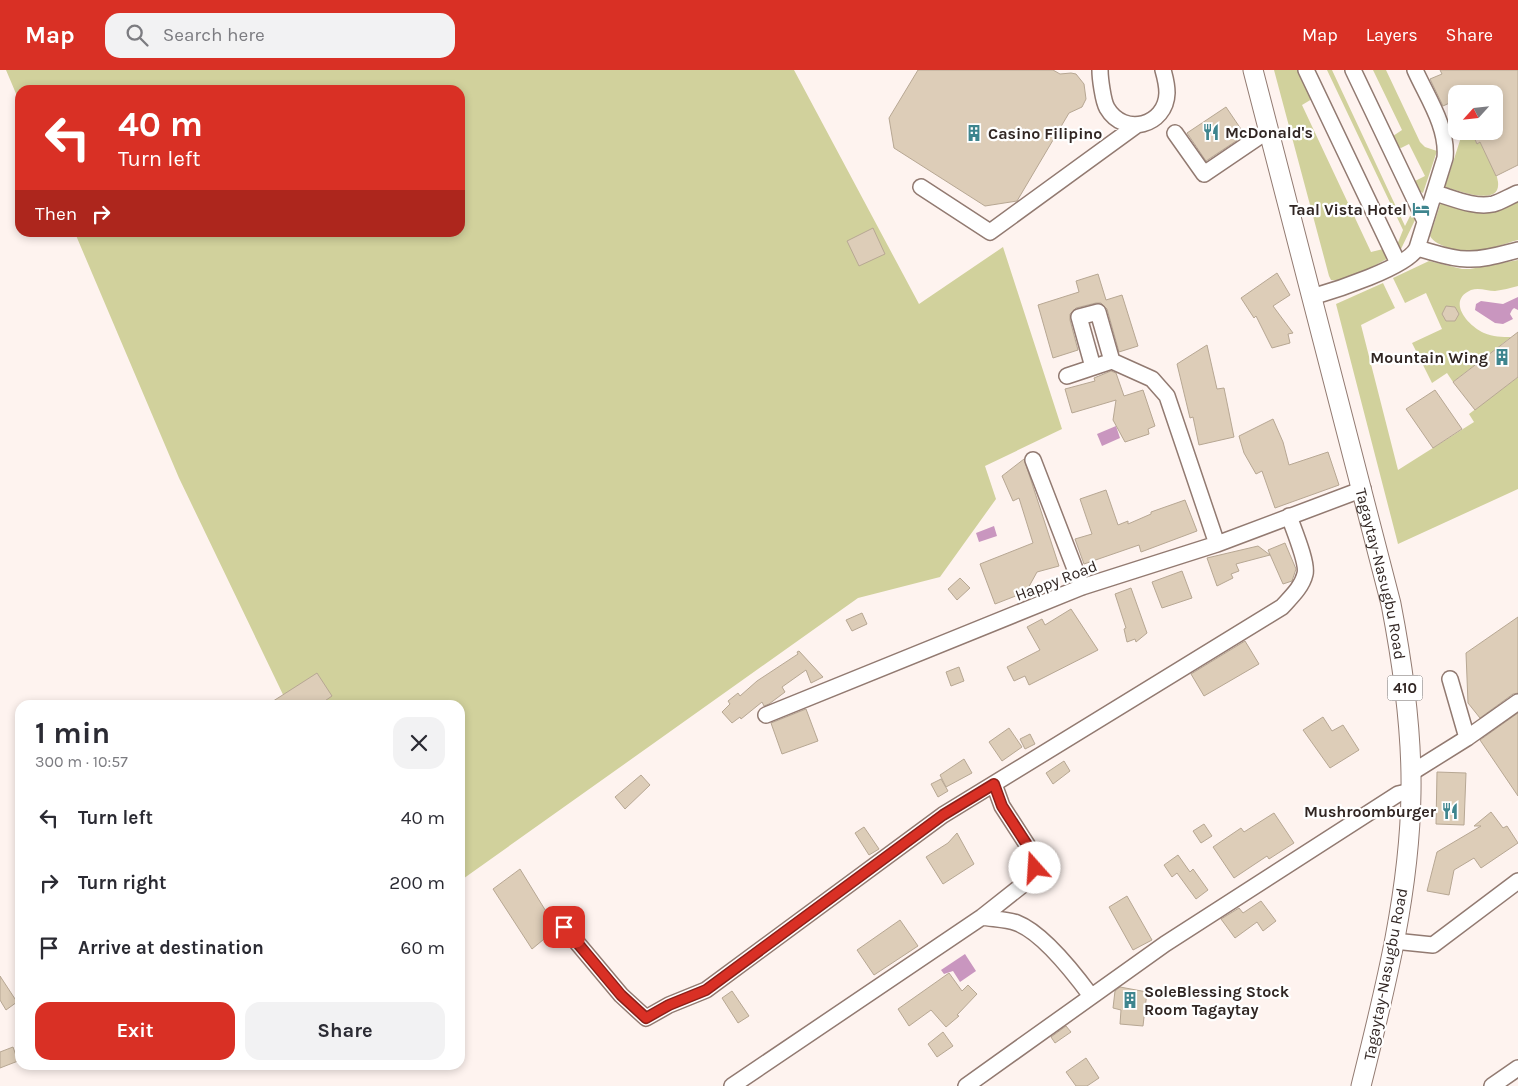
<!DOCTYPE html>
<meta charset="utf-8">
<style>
:root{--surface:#fff;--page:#f2f2f3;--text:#2b2b33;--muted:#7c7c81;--accent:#d93025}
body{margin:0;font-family:Karla,sans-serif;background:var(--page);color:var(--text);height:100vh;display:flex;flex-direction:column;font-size:19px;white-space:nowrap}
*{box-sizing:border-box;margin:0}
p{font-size:16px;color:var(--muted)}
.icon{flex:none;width:28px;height:28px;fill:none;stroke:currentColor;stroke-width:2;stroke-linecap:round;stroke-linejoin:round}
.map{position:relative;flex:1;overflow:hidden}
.drawer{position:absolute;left:15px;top:630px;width:450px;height:370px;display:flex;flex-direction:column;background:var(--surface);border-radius:15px;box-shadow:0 2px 8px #0003}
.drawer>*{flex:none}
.top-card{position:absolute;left:15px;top:15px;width:450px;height:152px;border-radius:15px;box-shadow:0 2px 8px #0003;background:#d93025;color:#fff;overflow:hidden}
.needle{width:32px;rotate:243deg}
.fabs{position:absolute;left:1448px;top:15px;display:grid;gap:10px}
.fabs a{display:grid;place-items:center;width:55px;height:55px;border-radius:10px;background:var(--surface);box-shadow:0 2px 8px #0003;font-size:25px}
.pin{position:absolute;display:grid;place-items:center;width:42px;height:42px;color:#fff;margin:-21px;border-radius:10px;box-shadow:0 2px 8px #0006}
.me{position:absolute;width:55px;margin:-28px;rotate:341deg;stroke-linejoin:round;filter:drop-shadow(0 0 4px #0008)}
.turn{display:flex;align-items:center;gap:18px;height:105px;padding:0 20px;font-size:22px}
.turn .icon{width:65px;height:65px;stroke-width:2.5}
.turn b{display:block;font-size:35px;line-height:42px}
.then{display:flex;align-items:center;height:48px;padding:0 20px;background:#0003;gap:10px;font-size:19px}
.round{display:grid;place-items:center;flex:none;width:52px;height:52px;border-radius:15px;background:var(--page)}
.headline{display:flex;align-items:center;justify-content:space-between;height:85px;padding:0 20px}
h1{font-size:30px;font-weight:700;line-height:38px}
.cta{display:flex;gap:10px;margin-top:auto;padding:10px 20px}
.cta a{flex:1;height:58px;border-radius:15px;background:var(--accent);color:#fff;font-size:20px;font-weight:700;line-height:58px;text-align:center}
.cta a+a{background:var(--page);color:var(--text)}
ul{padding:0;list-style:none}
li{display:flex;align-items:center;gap:15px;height:65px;padding:0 20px}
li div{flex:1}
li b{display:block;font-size:19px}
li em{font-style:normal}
header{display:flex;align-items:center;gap:30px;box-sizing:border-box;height:70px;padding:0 25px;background:var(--accent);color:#fff}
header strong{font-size:24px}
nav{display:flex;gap:28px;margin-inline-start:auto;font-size:18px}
.search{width:350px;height:45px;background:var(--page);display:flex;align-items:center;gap:12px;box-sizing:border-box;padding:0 18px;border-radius:15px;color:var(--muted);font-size:19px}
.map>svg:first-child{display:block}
</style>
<header>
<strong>Map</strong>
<div class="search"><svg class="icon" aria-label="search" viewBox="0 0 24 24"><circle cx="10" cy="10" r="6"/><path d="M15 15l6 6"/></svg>Search here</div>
<nav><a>Map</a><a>Layers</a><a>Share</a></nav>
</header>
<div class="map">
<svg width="1518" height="1016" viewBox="0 0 1518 1016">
<rect width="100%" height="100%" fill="#fef3ef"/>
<path fill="#d1d19c" d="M6,0H794L919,234L1003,177L1062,359L985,396L996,429L940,507L858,528L460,811V635H288L179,408L75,163L460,162V20H20V33Z
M1274,0H1299L1312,29L1302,35L1371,182L1383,179L1387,189L1383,191C1368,199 1349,212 1331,210L1329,206Z
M1327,0H1332L1405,156L1410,146L1415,147V150L1401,179H1399L1397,175L1403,160Z
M1373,0H1386L1420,72L1425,77L1437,81L1423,123L1419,121L1415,111L1425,106L1409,74L1401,78L1397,77L1393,66L1402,60Z
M1463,61H1471L1477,74L1480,72C1485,83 1497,101 1498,112C1501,138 1457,120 1445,117Z
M1441,132C1475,143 1484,149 1518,132V170C1503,174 1486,181 1471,181C1459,181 1436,177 1430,166Z
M1518,190V216C1510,218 1503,220 1495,221C1487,221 1479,217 1471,220C1446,231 1468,256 1484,263C1493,267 1502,267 1511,267L1453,312L1447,303L1432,313L1412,273L1442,259L1426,223L1405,233L1393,208L1429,191L1462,199H1470Z
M1383,213L1395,238L1361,255L1398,400L1474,352L1469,344L1518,307V419L1398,474L1336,234Z"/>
<path fill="#c996bf" d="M1518,227V240L1514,238L1512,240L1510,244L1513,249L1503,254L1495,253L1475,240L1476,234L1481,231L1503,234Z
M1116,356L1120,368L1102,376L1097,364Z
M994,456L997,466L979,472L976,463Z
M965,884L976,901L960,912L953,901L944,904L941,900Z"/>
<path fill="#ddcdb8" stroke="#b7a793" d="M918,0H1053L1060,4L1071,3L1076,4L1084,14L1086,29L1082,37L1069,43L1017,131L985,136L894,78L889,48Z
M1440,0H1518V95L1496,106L1480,72L1477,74L1471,61H1494V24H1456V30L1443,36L1430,9L1442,4Z
M1226,37L1245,65L1206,91L1187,63Z
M873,158L885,184L859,196L847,171Z
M1277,203L1290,225L1273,236L1293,263L1288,264L1290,273L1272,278L1256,246L1254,248L1241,228Z
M1098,204L1106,230L1122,225L1138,276L1119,282L1107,239L1101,233H1096L1076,238L1070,244V250L1078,280L1053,288L1038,235L1079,222L1076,211Z
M1446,236L1455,237L1459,244L1455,251H1446L1442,244Z
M1518,262V307L1475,340L1453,312Z
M1207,275L1217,319L1224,318L1234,367L1199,375L1193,347L1190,348L1177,294Z
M1111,301L1116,303L1124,326L1143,320L1155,356L1148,359L1149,364L1125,372L1113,350L1116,330L1072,343L1065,319L1095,311L1094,308Z
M1435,320L1462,359L1433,378L1406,339Z
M1273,349L1283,372L1289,395L1328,382L1339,415L1275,438L1262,401L1256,404L1244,383L1239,366Z
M1024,389L1059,496L1037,502L1026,522L995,534L980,494L1033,473L1019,428L1013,431L1002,406Z
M1106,420L1118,455L1128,451V454L1151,444V442L1185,430L1197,461L1141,482L1139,475L1084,494L1075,469L1092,464L1080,429Z
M1285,473L1296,499L1292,511L1283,514L1268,480Z
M1258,476L1270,485L1236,494L1239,501L1231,504L1233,508L1217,516L1207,488Z
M1182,501L1192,528L1162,538L1152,512Z
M960,508L970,518L957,530L948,519Z
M1131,518L1147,563L1136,572L1135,569L1127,572L1124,559L1126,558L1115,524Z
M1071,539L1098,580L1029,615L1025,606L1014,611L1007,597L1040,580L1027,557L1042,549L1045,555Z
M862,543L867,554L852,561L846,550Z
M1518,547V623L1513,624L1480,648L1468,633L1466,583Z
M1245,571L1259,594L1204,626L1191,604Z
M799,581L823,607L811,613L806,600L782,617L785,622L769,634L764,636L762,632L741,649L740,647L732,653L722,642L730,634L728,631L738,623L740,626L757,611L798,584L797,582Z
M959,597L964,611L951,616L946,602Z
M317,603L332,626L319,635H267Z
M806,639L818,671L782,684L771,653Z
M1518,643V726L1480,670Z
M1323,647L1332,661L1343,655L1359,680L1330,698L1303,660Z
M1009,658L1022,677L1002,691L989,672Z
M1030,664L1035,674L1025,679L1020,669Z
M964,689L972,703L946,717L940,705Z
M1064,691L1070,701L1053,714L1046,703Z
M1437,702L1466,703L1464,755L1436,754Z
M641,705L650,715L625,739L615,727Z
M941,709L948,721L938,727L931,714Z
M1491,742L1503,758L1507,756L1518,773L1481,798L1474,788L1454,800L1449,825L1427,821L1437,782L1481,756H1474Z
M1274,743L1294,773L1269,789L1267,786L1234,808L1213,777L1241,758L1244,762Z
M1204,754L1212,766L1201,773L1193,761Z
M864,757L879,779L869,785L855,763Z
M957,763L974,794L943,814L926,787L948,773Z
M1178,785L1190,802L1193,799L1208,820L1196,829L1177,803L1172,807L1164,795Z
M520,799L555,856V860L532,879L493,819Z
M1127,826L1152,870L1133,880L1109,837Z
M1261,831L1276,851L1263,861L1257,852L1235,868L1221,849L1239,838L1243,843Z
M900,850L918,876L874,905L857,880Z
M949,903L962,921L968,915L977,924L957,945L959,946L946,957L931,940L909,956L898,939Z
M0,906L17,932L6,940L0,930Z
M1120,917L1147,922L1143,956L1120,954L1121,940L1113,938L1115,921Z
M732,921L749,946L738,953L722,928Z
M1066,956L1071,962L1055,973L1051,967Z
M943,962L953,976L937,987L928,974Z
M13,977L18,991L0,998V982Z
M1086,988L1099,1008L1087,1016H1076L1066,1002Z"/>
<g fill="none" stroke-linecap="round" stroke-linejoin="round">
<g stroke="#927a71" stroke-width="18">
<path id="minor" d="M1100,0C1100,8 1103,31 1107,38C1124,67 1166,56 1167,23C1167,16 1165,7 1163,0
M1306,0L1398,193
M1353,0L1425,151
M1175,63L1204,104L1269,60
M921,117L990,162L1137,55
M1435,123C1453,128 1474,138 1493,134C1501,132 1510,126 1518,123
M1417,178C1433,182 1450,189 1467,189C1484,190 1502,184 1518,180
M1312,227C1333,221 1408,197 1417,178L1445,88C1448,57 1427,27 1415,0
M1093,297L1079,247L1098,242L1112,291
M1067,306L1112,291L1152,309L1167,326L1217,474
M1033,390L1082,517
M766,645L1082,517L1217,474L1363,419
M1467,668L1518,632
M1411,703L1467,668L1450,609
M982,847C993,849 1006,849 1017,853C1043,863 1074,903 1091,926
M564,857L621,925L646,948L669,935L706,920L943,745L1282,537C1291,527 1302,517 1305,504C1308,493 1293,458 1289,446
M1394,871L1433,875L1518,811
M732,1016L982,847L1030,809L1035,798L1033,784L1002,736L994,714
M966,1016L1165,874L1398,724L1411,721
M1492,1016L1518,998"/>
</g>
<g stroke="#927a71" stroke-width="21">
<g id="major">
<path id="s1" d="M1253,0L1391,534C1403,596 1412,658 1411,722C1410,821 1385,920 1361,1016"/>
</g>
</g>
<use href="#minor" stroke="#fff" stroke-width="15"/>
<use href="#major" stroke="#fff" stroke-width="19"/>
</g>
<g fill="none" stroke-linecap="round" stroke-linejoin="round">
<g stroke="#8d1f18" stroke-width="12">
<path id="route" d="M564,857L621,925L646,948L669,935L706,920L943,745L994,714L1002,736L1033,784L1035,798"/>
</g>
<use href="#route" stroke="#d93025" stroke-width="9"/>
</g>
<defs>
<g id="restaurant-bare" transform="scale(1.35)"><path d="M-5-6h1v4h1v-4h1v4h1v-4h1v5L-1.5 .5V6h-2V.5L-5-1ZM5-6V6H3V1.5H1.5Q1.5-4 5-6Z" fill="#3e858e" stroke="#fff" stroke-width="2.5" paint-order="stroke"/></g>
<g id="building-bare" transform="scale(1.35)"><path d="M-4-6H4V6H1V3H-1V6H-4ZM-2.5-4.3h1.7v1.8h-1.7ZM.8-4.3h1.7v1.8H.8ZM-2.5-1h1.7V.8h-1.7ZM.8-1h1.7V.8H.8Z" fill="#3e858e" stroke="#fff" stroke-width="2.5" paint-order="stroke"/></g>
<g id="hotel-bare" transform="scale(1.35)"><path d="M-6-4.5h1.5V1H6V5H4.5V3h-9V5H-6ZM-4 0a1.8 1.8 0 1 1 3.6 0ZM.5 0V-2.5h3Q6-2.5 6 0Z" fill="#3e858e" stroke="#fff" stroke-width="2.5" paint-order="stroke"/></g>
</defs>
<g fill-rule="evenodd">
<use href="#restaurant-bare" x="1211" y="62"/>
<use href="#building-bare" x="974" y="63"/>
<use href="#hotel-bare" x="1421" y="139"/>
<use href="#building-bare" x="1502" y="287"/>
<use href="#restaurant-bare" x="1450" y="741"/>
<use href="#building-bare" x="1130" y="930"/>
</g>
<g text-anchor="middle" stroke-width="4.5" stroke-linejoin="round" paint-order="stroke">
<rect fill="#fff" stroke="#6f6765" stroke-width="1" x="1387.5" y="605.5" width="35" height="25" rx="4"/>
<g font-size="15" font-weight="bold" fill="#312623">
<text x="1405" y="623">410</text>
</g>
<g font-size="16" font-weight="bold" fill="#312623" stroke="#fff" text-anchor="start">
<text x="1225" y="68">McDonald's</text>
<text x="988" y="69">Casino Filipino</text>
<text x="1407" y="145" text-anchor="end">Taal Vista Hotel</text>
<text x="1488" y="293" text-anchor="end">Mountain Wing</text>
<text x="1436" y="747" text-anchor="end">Mushroomburger</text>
<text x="1144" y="927">SoleBlessing Stock<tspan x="1144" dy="18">Room Tagaytay</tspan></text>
</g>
<g font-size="16" fill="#312623" stroke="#fff">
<text dy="6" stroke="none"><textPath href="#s1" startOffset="520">Tagaytay-Nasugbu Road</textPath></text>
<text transform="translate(1056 510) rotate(-21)" y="6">Happy Road</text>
<text transform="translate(1385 904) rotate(-79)" y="6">Tagaytay-Nasugbu Road</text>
</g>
</g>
</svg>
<div class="fabs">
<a><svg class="needle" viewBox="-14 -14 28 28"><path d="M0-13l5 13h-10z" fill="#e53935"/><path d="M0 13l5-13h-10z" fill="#7c7c81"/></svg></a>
</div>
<div class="pin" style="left:564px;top:857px;background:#d93025"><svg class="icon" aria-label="arrive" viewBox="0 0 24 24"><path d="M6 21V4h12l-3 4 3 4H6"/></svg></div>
<svg class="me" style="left:1035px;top:798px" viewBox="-20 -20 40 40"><circle r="19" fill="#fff"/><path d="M0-13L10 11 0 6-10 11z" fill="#d93025"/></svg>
<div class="top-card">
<div class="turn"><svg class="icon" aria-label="left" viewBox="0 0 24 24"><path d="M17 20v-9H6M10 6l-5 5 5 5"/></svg><div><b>40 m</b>Turn left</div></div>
<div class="then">Then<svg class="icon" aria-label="right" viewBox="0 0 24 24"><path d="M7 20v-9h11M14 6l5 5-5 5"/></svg></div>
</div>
<section class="drawer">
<div class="headline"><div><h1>1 min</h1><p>300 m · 10:57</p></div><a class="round"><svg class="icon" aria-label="close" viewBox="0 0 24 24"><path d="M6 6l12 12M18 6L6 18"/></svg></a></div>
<ul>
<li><svg class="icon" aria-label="left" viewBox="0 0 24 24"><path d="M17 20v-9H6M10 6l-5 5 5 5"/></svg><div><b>Turn left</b></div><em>40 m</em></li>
<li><svg class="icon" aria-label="right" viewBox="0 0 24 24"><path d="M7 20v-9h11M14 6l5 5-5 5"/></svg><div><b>Turn right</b></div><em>200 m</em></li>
<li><svg class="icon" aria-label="arrive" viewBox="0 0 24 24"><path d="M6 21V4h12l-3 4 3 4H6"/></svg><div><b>Arrive at destination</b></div><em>60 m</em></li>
</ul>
<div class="cta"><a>Exit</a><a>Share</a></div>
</section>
</div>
